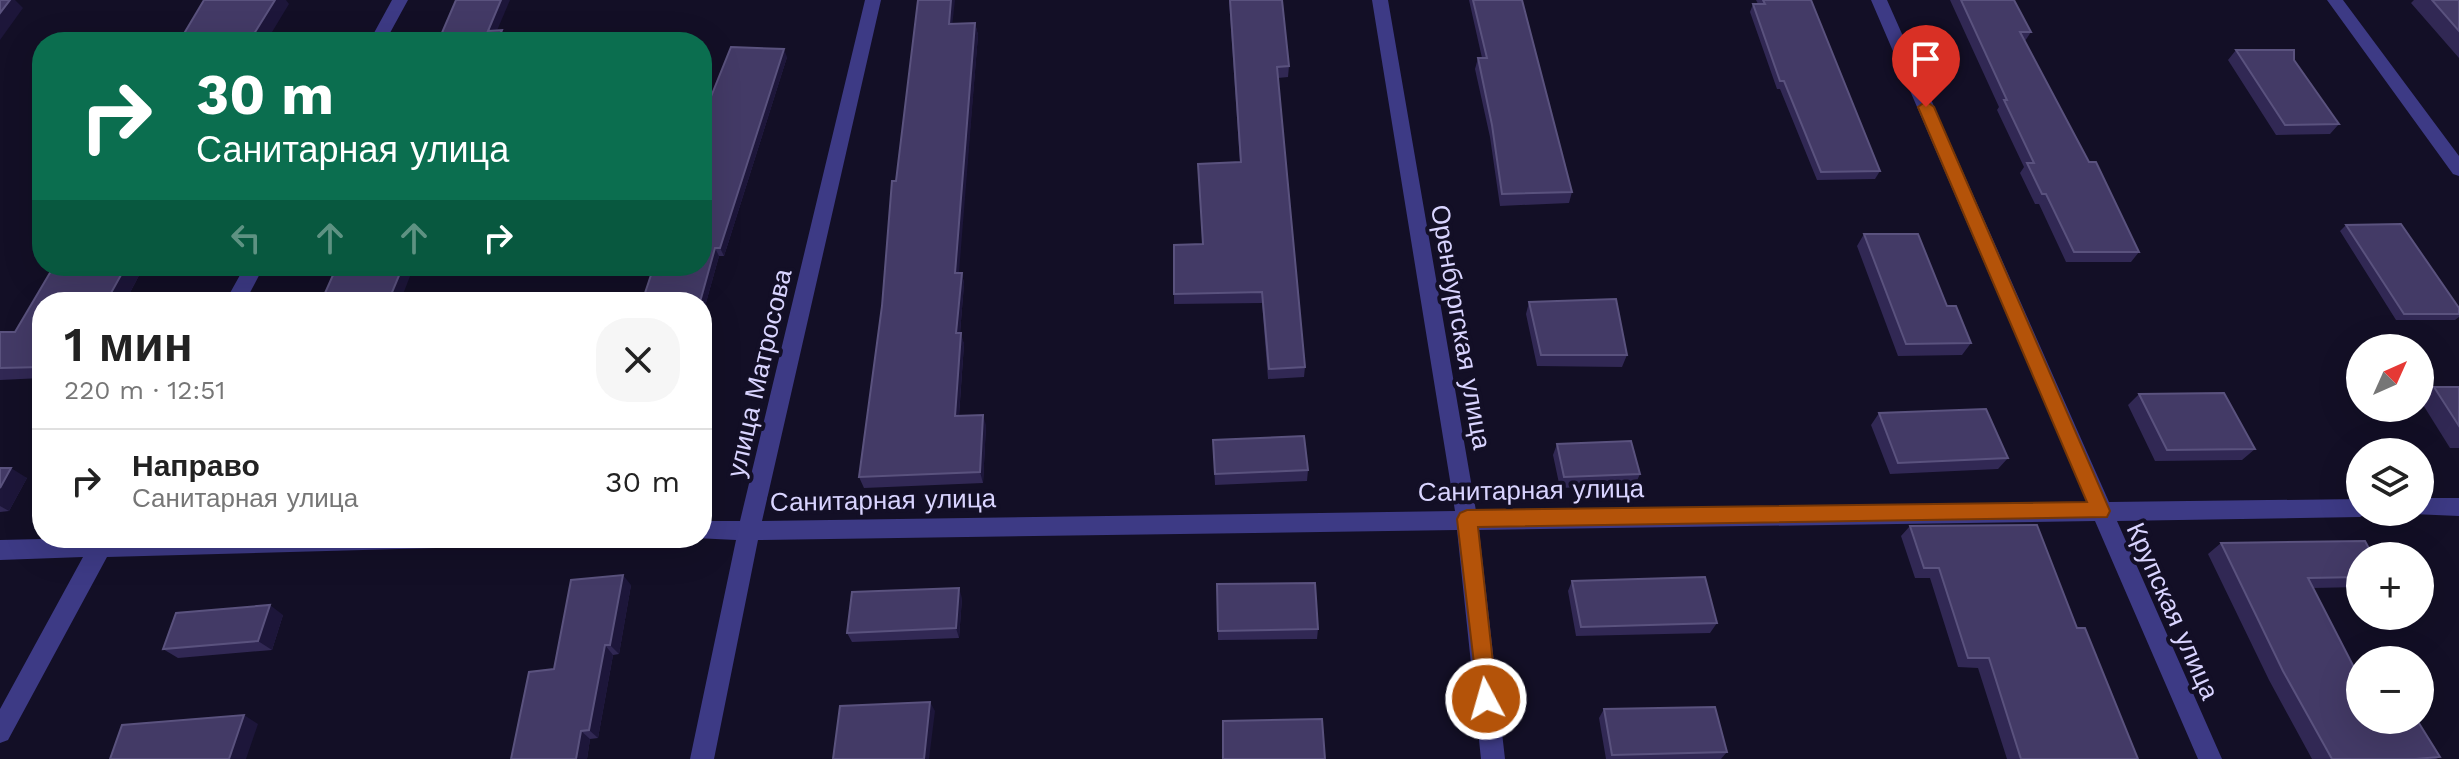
<!DOCTYPE html>
<html lang="ru">
<meta charset="utf-8">
<style>
:root{--surface:#fff;--page:#f6f6f6;--text:#222;--muted:#767676;--line:#e0e0e0}
body{margin:0;font-family:"Work Sans",sans-serif;background:var(--page);color:var(--text);height:100vh;display:flex;flex-direction:column;font-size:30px;white-space:nowrap}
*{box-sizing:border-box;margin:0}
p{font-size:26px;color:var(--muted)}
.icon{flex:none;width:44px;height:44px;fill:none;stroke:currentColor;stroke-width:2;stroke-linecap:round;stroke-linejoin:round}
.map{position:relative;flex:1;overflow:hidden}
.drawer{position:absolute;left:32px;top:292px;width:680px;height:256px;display:flex;flex-direction:column;background:var(--surface);border-radius:32px;box-shadow:0 8px 32px #0002}
.drawer>*{flex:none}
.hud{position:absolute;left:32px;top:32px;width:680px;height:244px;border-radius:32px;box-shadow:0 8px 32px #0002;background:#0b6e4f;color:#fff;overflow:hidden}
.needle{width:52px;rotate:45deg}
.tools{position:absolute;left:2346px;top:334px;display:grid;gap:16px}
.tools a{display:grid;place-items:center;width:88px;height:88px;border-radius:50%;background:var(--surface);box-shadow:0 8px 32px #0002;font-size:40px}
.pin{position:absolute;display:grid;place-items:center;width:68px;height:68px;color:#fff;margin:-82px -34px;border-radius:50% 50% 50% 0;rotate:-45deg;box-shadow:0 0 8px #0007}
.pin .icon{rotate:45deg}
.me{position:absolute;width:88px;margin:-44px;rotate:354deg;stroke-linejoin:round;filter:drop-shadow(0 0 6px #0008)}
.turn{display:flex;align-items:center;gap:28px;height:168px;padding:0 32px;font-size:36px}
.turn .icon{width:104px;height:104px;stroke-width:2.5}
.turn b{display:block;font-size:56px;line-height:68px}
.lanes{display:flex;align-items:center;height:76px;padding:0 32px;background:#0003;justify-content:center;gap:40px;direction:ltr}
.lanes .off{opacity:.35}
.round{display:grid;place-items:center;flex:none;width:84px;height:84px;border-radius:32px;background:var(--page)}
.overview{display:flex;align-items:center;justify-content:space-between;height:136px;padding:0 32px}
h1{font-size:48px;font-weight:600;line-height:60px}
ul{padding:0;list-style:none}
li{display:flex;align-items:center;gap:24px;height:104px;padding:0 32px;border-top:2px solid var(--line)}
li div{flex:1}
li b{display:block;font-size:30px}
li em{font-style:normal}
.map>svg:first-child{display:block}
</style>
<div class="map">
<svg width="2459" height="759" viewBox="0 0 2459 759">
<rect width="100%" height="100%" fill="#130f26"/>
<g fill="none" stroke-linecap="round" stroke-linejoin="round">
<path fill="#3d3a85" fill-rule="evenodd" d="M392,0H408L385,42H369Z
M865,0H881L762,521L1455,511L1372,0H1388L1476,511L2087,502L1871,0H1887L2109,502L2360,499V512H2369L2360,517L2117,521L2222,759H2198L2095,521L1479,530L1505,759H1481L1457,530L758,540L714,759H690L736,540L695,538H702V521H740Z
M2327,0H2343L2459,156V176L2453,174Z
M245,266H264L245,302H225Z
M2420,498H2459V516L2412,514L2420,512Z
M84,538H447L444,545L436,548L107,557L8,740L0,743V709L83,557L0,560V540Z"/>
</g>
<path fill="#312854" d="M1229,0H1282L1289,66L1288,77L1278,78L1305,367L1304,377L1268,379L1262,303L1174,304V294L1203,244L1240,162Z
M1469,0H1522L1572,192L1569,203L1500,206L1490,137L1475,69L1478,58H1482Z
M1756,0H1811L1880,171L1875,179L1817,180L1780,89H1777L1750,12L1753,4H1758Z
M1950,0H2014L2031,32L2025,41L2089,162L2139,252L2131,262H2066L2039,204H2035L2020,173L2024,167L1997,110L1999,107Z
M2414,0H2459V58L2411,3Z
M975,23L978,35L958,273H962L964,284L960,333L964,344L959,416L986,425L983,483L864,488L859,477L882,306L896,181L953,24Z
M2236,50L2294,60L2339,124L2330,134L2276,135L2228,60Z
M787,57L724,256H719L702,317V266L710,99Z
M2346,225L2459,308V317L2455,320H2396L2340,231Z
M1864,234L1947,306L1971,343L1962,355L1898,356L1857,246Z
M54,266H144L125,302H42V378L0,380V332H15Z
M1529,302L1627,355L1622,367L1537,366L1526,314Z
M2434,387H2459V448H2450L2420,400V398Z
M2139,394L2255,449L2242,460L2155,461L2128,405Z
M1879,413L2008,458L1998,469L1890,474L1871,425Z
M1213,440L1308,470L1307,481L1215,485Z
M1557,444L1640,474L1635,485L1560,488L1553,455Z
M0,468L27,478L9,511L0,512Z
M1910,526L2077,628L2138,759H2007L1978,668L1958,667L1930,578H1915L1901,536Z
M2221,543L2360,556V587L2313,588L2382,722L2440,757L2436,759H2312L2269,680L2208,554Z
M1572,581L1717,623L1710,633L1576,636L1568,591Z
M1217,584L1318,629L1317,639L1218,640Z
M631,585L619,654L613,655L598,738L590,739L587,759L554,669Z
M962,598L959,638L852,642L847,633Z
M283,615L272,650L178,658L163,649Z
M1604,709L1727,752L1721,759H1606L1599,718Z"/>
<path fill="#1d163a" d="M10,0H15L23,8L0,40V13Z
M275,0H286L289,4L266,42H249Z
M501,0H510L493,40L488,31Z
M951,0H955L951,36L949,24Z
M975,23L978,35L958,285L955,273Z
M502,30L507,40V42H497Z
M784,49L787,57L724,256L720,248Z
M715,248L719,256L702,317V302H700Z
M126,266H144L125,302H106Z
M403,266H414L400,302H388Z
M962,273L964,284L959,345L956,333Z
M961,333L964,344L958,427L955,416Z
M983,415L986,425L983,483L980,472Z
M11,468L27,478L9,511L0,506V488Z
M623,575L631,585L619,654L610,645Z
M959,588L962,598L959,638L956,628Z
M270,605L283,615L272,650L258,641Z
M605,645L613,655L598,738L589,730Z
M930,702L935,711L929,759H924Z
M244,715L258,724L246,759H229Z
M581,731L590,739L587,759H576Z"/>
<path fill="#433a66" stroke="#5a527e" stroke-width="2" d="M0,0H10L0,13Z
M204,0H275L249,42H179Z
M456,0H501L488,31L502,30L497,42H438Z
M918,0H951L949,24L975,23L955,273H962L956,333H961L955,416L983,415L980,472L859,477L882,306L892,181H896Z
M1230,0H1282L1289,66L1277,67L1305,367L1269,369L1262,292L1174,294V245L1203,244L1198,164L1241,162Z
M1473,0H1522L1572,192L1502,194L1492,125L1478,58H1487Z
M1763,0H1811L1880,171L1821,172L1784,81H1780L1753,4H1765Z
M1961,0H2014L2031,32H2020L2089,162H2096L2139,252H2074L2046,194H2042L2027,163H2034L2004,100H2007Z
M2432,0H2459V31Z
M731,47L784,49L720,248H715L700,302H642L654,266H702V106L704,99H710Z
M2236,50H2294V60L2339,124L2285,125Z
M2401,224L2459,308V314H2404L2346,225Z
M1864,234H1918L1947,306H1956L1971,343L1906,344Z
M54,266H126L106,302H42V367L0,368V332H15Z
M337,266H403L388,302H321Z
M1616,299L1627,355H1541L1529,302Z
M2434,387H2459V426Z
M2224,393L2255,449L2167,450L2139,394Z
M1986,409L2008,458L1898,463L1879,413Z
M1304,436L1308,470L1215,474L1213,440Z
M1631,441L1640,474L1564,477L1557,444Z
M0,468H11L0,488Z
M2037,525L2077,628H2085L2138,759H2021L1989,658H1968L1939,568H1924L1910,526Z
M2365,541L2373,556H2360V577L2308,578L2360,679V720H2381L2382,722L2417,720L2440,757L2415,759H2332L2283,671L2221,543Z
M623,575L610,645H605L589,730L581,731L576,759H511L529,672L554,669L571,580Z
M1705,577L1717,623L1581,627L1572,581Z
M1315,583L1318,629L1218,631L1217,584Z
M959,588L956,628L847,633L852,592Z
M270,605L258,641L163,649L176,613Z
M930,702L924,759H833L840,706Z
M1715,707L1727,752L1612,755L1604,709Z
M244,715L229,759H110L122,725Z
M1322,719L1325,759H1223V721Z"/>
<path fill="#b45309" stroke="#753606" stroke-width="2" d="M1926,101L1934,107L2110,511L2107,517L1478,527L1497,699L1494,706L1486,709L1479,706L1457,519L1460,513L1467,510L2087,502L1918,107Z"/>
<g text-anchor="middle" stroke-width="8" stroke-linejoin="round" paint-order="stroke">
<g font-size="26" fill="#d9d4ff" stroke="#130f26">
<text transform="translate(1461 327) rotate(80)" y="9">Оренбургская улица</text>
<text transform="translate(759 373) rotate(-77)" y="9">улица Матросова</text>
<text transform="translate(1531 490) rotate(-1)" y="9">Санитарная улица</text>
<text transform="translate(883 500) rotate(-1)" y="9">Санитарная улица</text>
<text transform="translate(2173 611) rotate(66)" y="9">Крупская улица</text>
</g>
</g>
</svg>
<div class="tools">
<a><svg class="needle" viewBox="-14 -14 28 28"><path d="M0-13l5 13h-10z" fill="#e53935"/><path d="M0 13l5-13h-10z" fill="#767676"/></svg></a>
<a><svg class="icon" aria-label="layers" viewBox="0 0 24 24"><path d="M12 4l9 5-9 5-9-5zM3 14l9 5 9-5"/></svg></a>
<a>+</a>
<a>−</a>
</div>
<div class="pin" style="left:1926px;top:107px;background:#d93025"><svg class="icon" aria-label="arrive" viewBox="0 0 24 24"><path d="M6 21V4h12l-3 4 3 4H6"/></svg></div>
<svg class="me" style="left:1486px;top:699px" viewBox="-20 -20 40 40"><circle r="17" fill="#b45309" stroke="#fff" stroke-width="3"/><path d="M0-11L8 9 0 5-8 9z" fill="#fff"/></svg>
<div class="hud">
<div class="turn"><svg class="icon" aria-label="right" viewBox="0 0 24 24"><path d="M7 20v-9h11M14 6l5 5-5 5"/></svg><div><b>30 m</b>Санитарная улица</div></div>
<div class="lanes"><svg class="icon off" aria-label="left" viewBox="0 0 24 24"><path d="M17 20v-9H6M10 6l-5 5 5 5"/></svg><svg class="icon off" aria-label="ahead" viewBox="0 0 24 24"><path d="M12 20V5M6 11l6-6 6 6"/></svg><svg class="icon off" aria-label="ahead" viewBox="0 0 24 24"><path d="M12 20V5M6 11l6-6 6 6"/></svg><svg class="icon" aria-label="right" viewBox="0 0 24 24"><path d="M7 20v-9h11M14 6l5 5-5 5"/></svg></div>
</div>
<section class="drawer">
<div class="overview"><div><h1>1 мин</h1><p>220 m · 12:51</p></div><a class="round"><svg class="icon" aria-label="close" viewBox="0 0 24 24"><path d="M6 6l12 12M18 6L6 18"/></svg></a></div>
<ul>
<li><svg class="icon" aria-label="right" viewBox="0 0 24 24"><path d="M7 20v-9h11M14 6l5 5-5 5"/></svg><div><b>Направо</b><p>Санитарная улица</p></div><em>30 m</em></li>
</ul>
</section>
</div>
